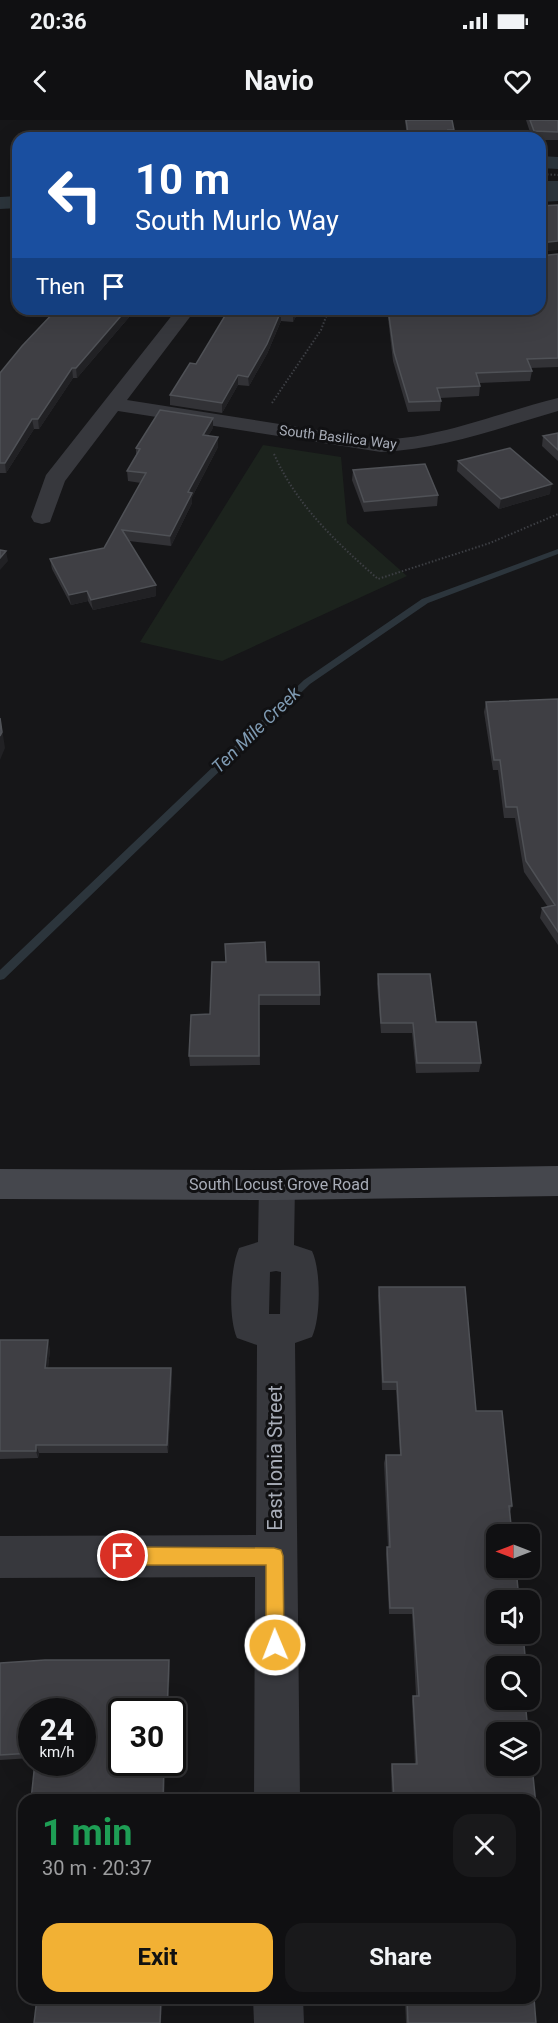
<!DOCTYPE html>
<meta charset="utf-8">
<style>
:root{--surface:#101012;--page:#19191b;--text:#f1f3f6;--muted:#9c9d9f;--line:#303032;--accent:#f2b134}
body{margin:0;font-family:Roboto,sans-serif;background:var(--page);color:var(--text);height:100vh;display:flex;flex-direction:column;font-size:22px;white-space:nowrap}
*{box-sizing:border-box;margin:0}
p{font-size:20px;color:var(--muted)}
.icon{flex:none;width:33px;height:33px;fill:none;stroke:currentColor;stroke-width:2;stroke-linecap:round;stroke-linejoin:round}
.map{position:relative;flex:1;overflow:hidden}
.drawer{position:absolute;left:18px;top:1674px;width:522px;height:210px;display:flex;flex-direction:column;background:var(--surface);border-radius:18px;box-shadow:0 6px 24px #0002,0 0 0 2px var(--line)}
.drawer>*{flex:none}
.top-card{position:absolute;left:12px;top:12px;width:534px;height:183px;border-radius:18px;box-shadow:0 6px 24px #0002,0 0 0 2px var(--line);background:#1a4fa0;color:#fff;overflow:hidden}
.needle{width:39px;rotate:270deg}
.tools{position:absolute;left:486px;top:1404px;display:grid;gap:12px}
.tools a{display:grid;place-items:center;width:54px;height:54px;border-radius:12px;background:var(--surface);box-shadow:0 6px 24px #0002,0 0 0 2px var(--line);font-size:30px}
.speed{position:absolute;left:18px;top:1578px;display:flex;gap:12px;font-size:30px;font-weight:700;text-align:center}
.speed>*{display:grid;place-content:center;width:78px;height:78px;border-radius:50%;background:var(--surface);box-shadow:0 6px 24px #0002,0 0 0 2px var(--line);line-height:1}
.speed small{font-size:15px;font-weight:400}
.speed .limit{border:3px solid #111;border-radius:9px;background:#fff;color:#111}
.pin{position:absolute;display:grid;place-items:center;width:51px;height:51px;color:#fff;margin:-26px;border:3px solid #fff;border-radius:50%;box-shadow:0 2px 6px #0007}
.me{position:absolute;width:66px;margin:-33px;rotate:359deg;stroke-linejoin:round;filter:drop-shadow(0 0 4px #0008)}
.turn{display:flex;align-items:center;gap:21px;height:126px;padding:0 24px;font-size:27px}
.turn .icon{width:78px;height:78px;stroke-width:2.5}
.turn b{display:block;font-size:42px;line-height:51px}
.then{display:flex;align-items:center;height:57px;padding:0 24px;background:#0003;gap:12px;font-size:22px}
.round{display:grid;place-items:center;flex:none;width:63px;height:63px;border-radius:18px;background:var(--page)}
.overview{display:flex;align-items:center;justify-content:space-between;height:102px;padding:0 24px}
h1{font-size:36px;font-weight:700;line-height:45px;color:#1e9e55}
.primary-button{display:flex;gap:12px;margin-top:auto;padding:12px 24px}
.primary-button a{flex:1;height:69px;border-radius:18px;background:var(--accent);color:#111;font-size:24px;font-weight:700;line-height:69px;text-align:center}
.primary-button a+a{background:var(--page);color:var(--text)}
.status{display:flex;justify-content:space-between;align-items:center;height:42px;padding:0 30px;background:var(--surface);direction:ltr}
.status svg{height:16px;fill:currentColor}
header{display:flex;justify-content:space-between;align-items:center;height:78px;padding:0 24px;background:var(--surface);font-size:27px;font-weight:700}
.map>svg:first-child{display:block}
</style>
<div class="status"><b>20:36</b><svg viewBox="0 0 49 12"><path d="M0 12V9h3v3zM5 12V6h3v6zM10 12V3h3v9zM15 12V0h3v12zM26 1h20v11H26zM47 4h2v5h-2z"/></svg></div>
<header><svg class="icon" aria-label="back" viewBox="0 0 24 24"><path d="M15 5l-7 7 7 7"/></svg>Navio<svg class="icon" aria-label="heart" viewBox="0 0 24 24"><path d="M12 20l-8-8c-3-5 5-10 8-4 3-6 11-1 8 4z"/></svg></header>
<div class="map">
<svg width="558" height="1903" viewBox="0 0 558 1903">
<rect width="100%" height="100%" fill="#161618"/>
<path fill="#1c231d" d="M263,325L341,337L347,403L407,456L222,541L140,522Z"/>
<path fill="#2c353c" d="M540,61H558V81L540,82Z"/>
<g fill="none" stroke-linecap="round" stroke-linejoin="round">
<path fill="#2c353c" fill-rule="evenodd" d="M558,429V434L428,483L310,564L4,859L0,860V850L304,560L422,479Z"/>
<path fill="#2c353c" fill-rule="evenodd" d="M540,36L558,37V49L540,48Z
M18,76V88L0,89V77Z"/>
<path stroke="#3d3f44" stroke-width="2" stroke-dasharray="1.5 2" stroke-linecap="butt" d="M540,54L558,55
M272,283L321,210L329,189
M274,334C297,386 336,422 378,459L490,423L558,394"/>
<path fill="#37383d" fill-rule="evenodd" d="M177,189H196L127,280L381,320C445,317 497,293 558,278V291C499,308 443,329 381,332L118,291L65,361L50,402L42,404L34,402L31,397L46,355Z
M277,1050L289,1055L295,1065L294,1125L312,1131C321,1150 321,1197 312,1217L295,1223L300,1680H254L255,1457L0,1458V1416L256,1415L257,1225L237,1218C228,1198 230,1148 239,1128L258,1122L259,1065L265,1055ZM276,1151L281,1152L280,1194H269L270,1152Z
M253,1878H303L304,1903H254Z"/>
<path fill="#45474d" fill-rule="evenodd" d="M558,1046V1076L277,1080L0,1079V1049L277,1050Z"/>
</g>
<path fill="#323236" d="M405,0H452L454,10L453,18H407Z
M526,0H558V20H540V18H532Z
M558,134V247L530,248L532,251L530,261L479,263L480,266L479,276L440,278L441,281L440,291L408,292L393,241L387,189H540Z
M136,189L77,258H73L39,309H34L6,353H0V253Z
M229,189H300L293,202L281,201L267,234L249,266L238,265L222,293L170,285V275L196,244Z
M213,308L208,316L218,327L192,377V383L171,426L129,421L156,476L93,490L88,481L71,485L52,449L50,439L104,428L141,363L128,361L127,351L136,335V328Z
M558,313V341L542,326L543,316Z
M458,341L550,374L499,389L457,351Z
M353,350L438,375L437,386L364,392L352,360Z
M558,579V825L540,798L542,788L548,787L524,752L515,698H504L498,650H493L484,592L486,582Z
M266,842L320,875V885H259L260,945L190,946L189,936L210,894Z
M378,854L436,902L481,943L479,952L416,953L412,913H381L377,864Z
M379,1167H465L476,1291H502L512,1386L510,1392L512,1414H496V1448H516L519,1480H496V1514H523L526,1546H496V1580H525L528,1612H496V1646H530V1626L539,1715L535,1719H534V1680H392L391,1649L392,1644H415L412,1581L413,1576H416L412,1494H389L386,1434L387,1427H388L384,1343L386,1335H400L396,1270H382L378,1176Z
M0,1220L50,1229L48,1248H171L172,1257L168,1333H39L38,1338L0,1339Z
M0,1543L170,1546L164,1680H31L82,1642L32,1592V1638L0,1640Z
M405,1878H534L536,1903H406Z"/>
<path fill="#212124" d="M558,121V130L540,132V123Z
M127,189H136L77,258L76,248Z
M295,189H300L293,202V193Z
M281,191V201L267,234L249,266L248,257Z
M72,248L73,258L39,309L38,299Z
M238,255V265L222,293V283Z
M213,298V308L203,325V315Z
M32,299L34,309L6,353L5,343Z
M218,317V327L192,377V383L171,426L170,416L188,372Z
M552,364L550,374L499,389L501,379Z
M6,431L8,441L0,450V438Z
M156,465V476L93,490L91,480Z
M87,471L88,481L71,485L69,475Z
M0,595L5,628L0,640Z
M48,1220L50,1229L47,1257L45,1248Z
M171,1248L172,1257L168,1333L167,1325Z
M36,1325L39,1333L38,1338L36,1331Z
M169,1540L170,1546L168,1592H167Z
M164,1642H166L164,1680H163Z
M161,1878H163L161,1903H160Z"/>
<path fill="#3f3f44" stroke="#4f5156" stroke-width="1.5" d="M406,0H452L454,10H448L449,13H408Z
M530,0H558V12L534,11Z
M558,85V121L540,123V86Z
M558,134V238L527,239L532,251L476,253L480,266L437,268L441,281L409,282L394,232L388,189H540V136Z
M57,189H127L76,248H72L38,299H32L5,343H0V253L22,226Z
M229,189H295L293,193L281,191L267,224L248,257L238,255L222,283L170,275L190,243L196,244Z
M160,290L213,298L203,315L218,317L188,372L192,373L170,416L122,410L156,465L91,480L87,471L69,475L50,439L104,428L146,353L127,351L140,329L136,328Z
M558,313V330L543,316Z
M510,328L552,364L501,379L458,341Z
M425,344L438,375L364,382L353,350Z
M0,430L6,431L0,438Z
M558,579V812L542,788L555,785L526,741L517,687H506L500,640H494L486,582Z
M0,598L2,612L0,616Z
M265,822L266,842H319L320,875H259V936H189L191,895L210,894L212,842H226L225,824Z
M378,854H430L436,902H476L481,943H417L413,903H381Z
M379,1167H465L476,1291H502L512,1386H509L512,1414H496V1448H516L519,1480H496V1514H523L526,1546H496V1580H525L528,1612H496V1646H530V1626L539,1715H534V1680H394L392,1644H417L413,1576H419L413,1488H390L387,1427H390L386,1335H401L397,1262H383Z
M0,1220H48L45,1248H171L167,1325H36V1331H0Z
M45,1540H169L167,1592H122V1642H164L163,1680H31L35,1642H82V1592H32V1633L0,1635V1543Z
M37,1878H161L160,1903H34Z
M407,1878H534L536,1903H408Z"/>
<path fill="#f2b134" stroke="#9d7322" stroke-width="1.5" d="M123,1427L274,1428L281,1430L283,1436L284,1525L282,1531L275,1534L269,1531L266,1525V1445H123L117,1442L114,1436L117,1430Z"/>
<g text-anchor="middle" stroke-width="6" stroke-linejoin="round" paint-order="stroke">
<g font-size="14" fill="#a8adb8" stroke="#111113">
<text transform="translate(338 317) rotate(7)" y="5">South Basilica Way</text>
</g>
<g font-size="16" fill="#a8adb8" stroke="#111113">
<text x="279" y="1070">South Locust Grove Road</text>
</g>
<g font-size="18" font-style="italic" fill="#7f9bb3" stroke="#111113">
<text transform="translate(256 610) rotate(-44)" y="6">Ten Mile Creek</text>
</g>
<g font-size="20" fill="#a8adb8" stroke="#111113">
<text transform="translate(275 1338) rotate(-90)" y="7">East Ionia Street</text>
</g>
</g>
</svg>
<div class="tools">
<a><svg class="needle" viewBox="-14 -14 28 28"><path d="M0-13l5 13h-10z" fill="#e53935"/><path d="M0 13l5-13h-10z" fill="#9c9d9f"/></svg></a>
<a><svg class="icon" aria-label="sound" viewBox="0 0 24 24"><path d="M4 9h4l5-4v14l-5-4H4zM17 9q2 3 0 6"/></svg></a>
<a><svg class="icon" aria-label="search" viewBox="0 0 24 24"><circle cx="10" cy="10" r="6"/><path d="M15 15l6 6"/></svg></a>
<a><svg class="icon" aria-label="layers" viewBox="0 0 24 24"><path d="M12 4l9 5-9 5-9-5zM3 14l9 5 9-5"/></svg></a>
</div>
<div class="speed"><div>24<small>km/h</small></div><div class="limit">30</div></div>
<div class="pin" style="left:123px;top:1436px;background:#d93025"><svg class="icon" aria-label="arrive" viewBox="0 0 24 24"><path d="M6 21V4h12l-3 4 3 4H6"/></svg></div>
<svg class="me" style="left:275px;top:1525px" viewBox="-20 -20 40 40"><circle r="17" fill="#f2b134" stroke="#fff" stroke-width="3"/><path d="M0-11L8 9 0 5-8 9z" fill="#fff"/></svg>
<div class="top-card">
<div class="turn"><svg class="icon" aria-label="left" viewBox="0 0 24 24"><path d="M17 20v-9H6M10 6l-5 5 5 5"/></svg><div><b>10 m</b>South Murlo Way</div></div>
<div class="then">Then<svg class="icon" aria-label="arrive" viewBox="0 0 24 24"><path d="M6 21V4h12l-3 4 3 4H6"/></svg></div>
</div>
<section class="drawer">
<div class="overview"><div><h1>1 min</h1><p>30 m · 20:37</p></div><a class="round"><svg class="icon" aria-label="close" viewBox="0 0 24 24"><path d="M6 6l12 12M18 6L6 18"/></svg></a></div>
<div class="primary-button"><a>Exit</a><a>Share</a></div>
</section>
</div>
